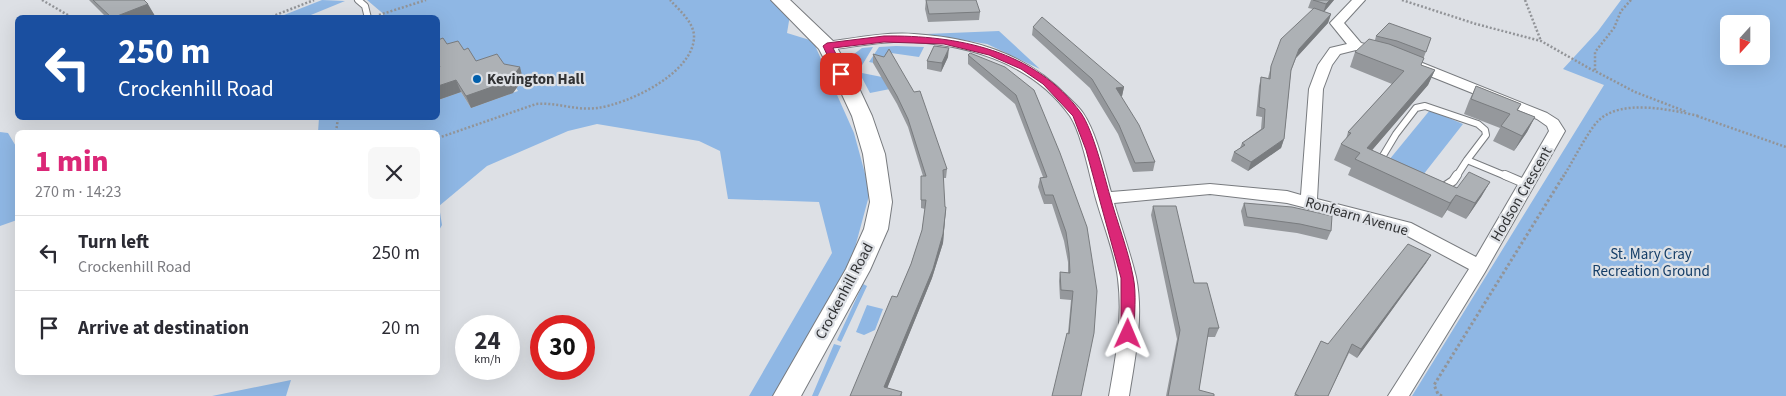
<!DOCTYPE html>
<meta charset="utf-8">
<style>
:root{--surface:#fff;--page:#f7f7f7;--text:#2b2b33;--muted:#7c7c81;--line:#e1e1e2;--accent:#db2777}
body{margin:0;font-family:"Source Sans 3",sans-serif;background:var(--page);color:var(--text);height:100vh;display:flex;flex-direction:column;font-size:19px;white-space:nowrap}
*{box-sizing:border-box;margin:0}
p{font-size:16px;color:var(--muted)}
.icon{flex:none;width:28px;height:28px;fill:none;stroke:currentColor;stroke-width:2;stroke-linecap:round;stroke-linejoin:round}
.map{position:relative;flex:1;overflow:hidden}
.sheet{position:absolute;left:15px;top:130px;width:425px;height:245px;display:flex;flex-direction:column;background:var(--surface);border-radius:8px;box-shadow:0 5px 20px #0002}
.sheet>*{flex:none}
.top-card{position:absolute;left:15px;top:15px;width:425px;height:105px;border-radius:8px;box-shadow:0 5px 20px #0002;background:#1a4fa0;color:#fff;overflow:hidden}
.needle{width:32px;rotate:201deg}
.fabs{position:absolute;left:1720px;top:15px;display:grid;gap:10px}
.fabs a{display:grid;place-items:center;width:50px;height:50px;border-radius:8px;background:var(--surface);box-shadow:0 5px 20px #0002;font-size:25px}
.speed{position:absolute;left:455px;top:315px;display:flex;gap:10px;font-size:25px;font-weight:700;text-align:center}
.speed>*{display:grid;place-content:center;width:65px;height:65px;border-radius:50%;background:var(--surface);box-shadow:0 5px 20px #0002;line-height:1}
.speed small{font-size:12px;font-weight:400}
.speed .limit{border:8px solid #d22;background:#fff;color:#111}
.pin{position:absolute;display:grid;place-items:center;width:42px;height:42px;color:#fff;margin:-21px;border-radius:10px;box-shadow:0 2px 8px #0006}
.me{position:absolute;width:55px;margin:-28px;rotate:1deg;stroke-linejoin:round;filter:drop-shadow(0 0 4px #0008)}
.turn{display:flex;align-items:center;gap:18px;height:105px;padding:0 20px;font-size:22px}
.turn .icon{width:65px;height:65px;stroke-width:2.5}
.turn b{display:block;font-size:35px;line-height:42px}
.round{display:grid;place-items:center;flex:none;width:52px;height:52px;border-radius:8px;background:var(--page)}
.overview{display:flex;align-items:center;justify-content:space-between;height:85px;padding:0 20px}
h1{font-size:30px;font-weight:800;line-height:38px;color:var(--accent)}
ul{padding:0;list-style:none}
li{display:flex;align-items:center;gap:15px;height:75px;padding:0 20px;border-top:1px solid var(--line)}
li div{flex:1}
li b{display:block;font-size:19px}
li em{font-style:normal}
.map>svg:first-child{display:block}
</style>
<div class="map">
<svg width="1786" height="396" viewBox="0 0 1786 396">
<rect width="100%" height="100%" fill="#dde0e5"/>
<path fill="#8fb7e4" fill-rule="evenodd" d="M322,0L345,1L306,17H279Z
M367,0H776L790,15L787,33L813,41L854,133L870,192L853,255L777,396H749L832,253L819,202L728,199L720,151L699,141L597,124L568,131L487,166L439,206L442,225L438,232V132H318L319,118H438V100L461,92L471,108L518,91L515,86L438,53V18L387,17Z
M1621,0H1786V396H1412L1604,85L1563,69L1598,31ZM1729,24H1761V56H1729Z
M999,31L1040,69L987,44L926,34Z
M896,46L924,47L919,57L891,53L879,64L869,62L879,47Z
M873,47L858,72L850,57L862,48Z
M862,73L882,77L890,89L870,93L861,76Z
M1430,110L1463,124L1423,175L1389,160Z
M0,132L8,133L17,148V220L0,226Z
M863,284L867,286L841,342L837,340Z
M867,305L883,309L875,330L864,335L856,332Z
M834,344L841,346L818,396H812Z
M291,380L286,396H212Z"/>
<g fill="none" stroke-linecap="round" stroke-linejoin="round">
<g stroke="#787b7f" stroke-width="8">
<path id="lane-far1" d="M358,0L365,6L368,18
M1383,164L1381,159L1396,134L1416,108L1425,106L1478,124L1485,130L1486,135L1467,160
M1456,177L1467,160L1508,177"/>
</g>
<g stroke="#787b7f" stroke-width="10">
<path id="lane" d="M1505,175L1526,184
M1441,189L1453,181L1457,175"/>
</g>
<g stroke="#787b7f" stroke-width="2">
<path id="street" d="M1352,0H1365L1344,23L1361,43L1386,49L1388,52L1381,56L1356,50L1340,54L1332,65L1323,89L1317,199L1411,223L1476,257L1549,131L1547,126L1537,119L1410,68L1408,65L1410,62H1420L1547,113L1558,120L1565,131L1485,272L1409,396H1388L1469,269L1400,232L1287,203L1210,194L1114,203C1121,227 1130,252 1136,277C1144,316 1135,358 1129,396H1109C1116,357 1123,319 1118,279C1115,253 1103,224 1096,199C1090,177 1082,134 1070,116C1034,65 973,46 914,42C885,40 855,47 827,50L820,46L827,42C855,38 885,32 914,34C973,38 1026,53 1068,97C1073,102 1079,107 1083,113C1097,134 1104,168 1111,192L1210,184L1287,191L1301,195L1309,89L1318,65L1330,48L1347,44L1330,23Z"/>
</g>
<g stroke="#787b7f" stroke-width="2">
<path id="secondary" d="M771,0H790L834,42L858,86L872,116L885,154L892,202L888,229L870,270L801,396H773L846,269L864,229L870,202L863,154L852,116L838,86L819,49Z"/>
</g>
<path stroke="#929498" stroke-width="2.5" stroke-dasharray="2 2" stroke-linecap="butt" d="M42,0L73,18
M1402,0L1476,24L1541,41L1594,71
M1525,0L1541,41
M1631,0L1621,11L1614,28L1595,52V71L1635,92L1687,112
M379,15L426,0
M268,18L314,0
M1697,116L1786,147
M336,132L338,118
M438,138L536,104C557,102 576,111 597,108C628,104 692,74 694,38C695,23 679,10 670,0
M1563,177C1572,163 1588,131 1598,121C1621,98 1671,110 1699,116"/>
<path stroke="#929498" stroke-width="3" stroke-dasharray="2.5 2.5" stroke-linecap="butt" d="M1442,396L1438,394L1434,385L1564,175"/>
<use href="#lane-far1" stroke="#fff" stroke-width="6"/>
<use href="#lane" stroke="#fff" stroke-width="8"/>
<use href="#street" fill="#fff" fill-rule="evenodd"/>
<use href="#secondary" fill="#fff" fill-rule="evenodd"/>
</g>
<path fill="#95989c" d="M89,0H144L155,16L151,18H107Z
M926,0L980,12L979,20L928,22L925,9Z
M1311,0H1334L1324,12L1331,14L1328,23L1296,58L1291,71L1284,139L1281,148L1248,171L1231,161L1234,152L1240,148L1242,143L1261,129L1262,117L1256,116L1259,86L1261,77L1268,78L1271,66L1313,9L1308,8Z
M1033,27L1124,87L1122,96H1121L1155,162L1153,171L1133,172L1118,134L1090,88L1032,35Z
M1376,36L1431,38L1421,65L1435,70L1428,85L1372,150L1457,188L1490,182L1481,197L1466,219L1447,210L1442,218L1348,175L1351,168L1334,160L1341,144L1346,139L1348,132L1392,84L1350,67L1355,52L1375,40Z
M438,40L447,44L464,50L476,61L504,64L523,79L513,93L471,108L461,92L438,100Z
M873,54L947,169L946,178H943L945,207H946L943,243L932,278L887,388L902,392V396H850L897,297L911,264L922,230L925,209L921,208V176H923L908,127L897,104L873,63Z
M968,55L1034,90L1094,333H1068L1071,300L1060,299L1059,281L1060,272L1068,273V262L1064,241L1052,204H1044L1038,187L1040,178L1043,177L1015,104L968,64Z
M948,57L941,72L927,69V61Z
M1476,86L1521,104L1518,110L1535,117L1527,132L1514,151L1493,141L1500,128L1464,114L1469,101Z
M1244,203L1331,231L1327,240L1297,233L1244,226L1241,211Z
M1153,206L1219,328L1215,337H1207L1199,390L1214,396H1166L1177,339L1151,215Z
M1431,255L1426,263L1357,358L1349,353L1328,396H1294L1321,341L1328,344Z"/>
<path fill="#797c7f" d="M1330,0H1334L1323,13L1326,4Z
M148,4L155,16L151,18H112Z
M1331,14L1328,23L1296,58L1299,49Z
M949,48L948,57L941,72L942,63Z
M520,67L523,79L513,93L471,108L466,96Z
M1435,70L1428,85L1361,163L1367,148Z
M456,80L461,92L438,100V86Z
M1124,87L1122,96L1114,97L1116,88Z
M1535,117L1527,132L1514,151L1522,136Z
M1284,139L1281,148L1248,171L1251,162Z
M1490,182L1481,197L1466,219L1475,203Z
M1456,195L1447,210L1442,218L1450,203Z
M946,207L943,243L932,278L884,396V387Z
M1431,255L1426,263L1357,358L1361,349Z"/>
<path fill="#adb1b5" stroke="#797c7f" d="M93,0H144L148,4L112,18Z
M926,0H976L980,12L929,14Z
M1313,0H1330L1326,4Z
M1314,8L1331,14L1299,49L1291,70L1284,139L1251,162L1234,152L1245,145L1242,143L1264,128L1265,109L1259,107L1261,77L1270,79L1271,66L1281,39Z
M1042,17L1124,87L1116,88L1139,125L1155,162L1135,163L1119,125L1092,79L1033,27Z
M1389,23L1431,38L1426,52L1397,41L1376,36Z
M443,38L447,44L458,41L464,50L468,48L476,61L497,54L504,64L520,67L509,81L466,96L456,80L438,86V68L440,67L438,62V40Z
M1369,39L1389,44L1424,58L1421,65L1435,70L1367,148L1457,188L1469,172L1490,182L1475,203L1456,195L1450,203L1355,159L1360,153L1341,144L1351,133L1348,132L1404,71L1355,52Z
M934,46L949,48L942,63L927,61Z
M889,49L914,92L920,91L947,169L943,170L945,207H946L943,234L933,269L884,387L902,392L900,396H850L892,296L897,297L911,264L922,230L926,200H921V176H926L908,119L897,96L873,54L884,57Z
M970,53L1005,67L1034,90L1060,153L1087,227L1097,291L1094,333L1081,396H1052L1067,333L1069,334L1073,291L1061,290L1060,272L1070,273L1069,253L1066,232L1053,195H1045L1040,178L1047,177L1016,95L968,55Z
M1476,86L1521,104L1517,110L1535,117L1522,136L1501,126L1510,114L1471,99Z
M1244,203L1292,207L1332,216L1331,231L1300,224L1247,217Z
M1153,206H1176L1194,283H1207L1219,328H1209L1199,390L1214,394V396H1168L1180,330Z
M1408,244L1431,255L1361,349L1352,344L1328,396H1299L1295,394L1321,341L1328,344Z"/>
<path fill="#db2777" stroke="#8e194d" d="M884,36C957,35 1035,50 1081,113C1093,130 1104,175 1110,196C1117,222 1128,249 1133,276C1137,294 1134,315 1134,334L1132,337L1128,339L1123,337L1121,334V278L1086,150L1073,116L1043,84L1021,69L989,55L944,44L884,42L833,48L846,74L841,76L836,74L823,46L827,43Z"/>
<circle fill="#015fac" stroke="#dde0e5" stroke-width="2" cx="477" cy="79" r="5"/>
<g text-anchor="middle" stroke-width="4.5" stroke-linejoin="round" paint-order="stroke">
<g font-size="15" font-weight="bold" fill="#313234" stroke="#dde0e5" text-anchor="start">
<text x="487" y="84">Kevington Hall</text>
</g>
<g font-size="15" fill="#313234" stroke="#dde0e5">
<text transform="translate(1521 194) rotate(-60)" y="5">Hodson Crescent</text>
<text transform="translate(1357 216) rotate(16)" y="5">Ronfearn Avenue</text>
<text transform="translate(844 291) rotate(-62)" y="5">Crockenhill Road</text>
</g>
<g font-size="15" fill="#143d67" stroke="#dde0e5">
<text x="1651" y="259">St. Mary Cray<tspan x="1651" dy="17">Recreation Ground</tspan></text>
</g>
</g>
</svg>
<div class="fabs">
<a><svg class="needle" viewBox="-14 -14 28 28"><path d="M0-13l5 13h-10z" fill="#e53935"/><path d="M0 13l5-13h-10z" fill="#7c7c81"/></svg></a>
</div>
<div class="speed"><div>24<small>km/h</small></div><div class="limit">30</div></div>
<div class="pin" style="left:841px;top:74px;background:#d93025"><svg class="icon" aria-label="arrive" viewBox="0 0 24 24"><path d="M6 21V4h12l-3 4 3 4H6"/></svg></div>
<svg class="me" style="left:1128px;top:334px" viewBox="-20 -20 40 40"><path d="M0-17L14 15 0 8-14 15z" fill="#db2777" stroke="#fff" stroke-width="4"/></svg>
<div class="top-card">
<div class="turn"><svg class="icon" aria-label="left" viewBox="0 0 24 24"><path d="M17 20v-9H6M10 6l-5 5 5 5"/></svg><div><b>250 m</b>Crockenhill Road</div></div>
</div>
<section class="sheet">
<div class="overview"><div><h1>1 min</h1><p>270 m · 14:23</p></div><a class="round"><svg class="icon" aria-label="close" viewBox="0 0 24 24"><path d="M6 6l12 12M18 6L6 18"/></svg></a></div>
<ul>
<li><svg class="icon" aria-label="left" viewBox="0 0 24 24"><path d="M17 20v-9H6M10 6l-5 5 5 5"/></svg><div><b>Turn left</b><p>Crockenhill Road</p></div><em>250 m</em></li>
<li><svg class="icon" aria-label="arrive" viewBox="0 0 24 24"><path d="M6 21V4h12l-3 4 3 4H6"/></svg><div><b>Arrive at destination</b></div><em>20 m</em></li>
</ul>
</section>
</div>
